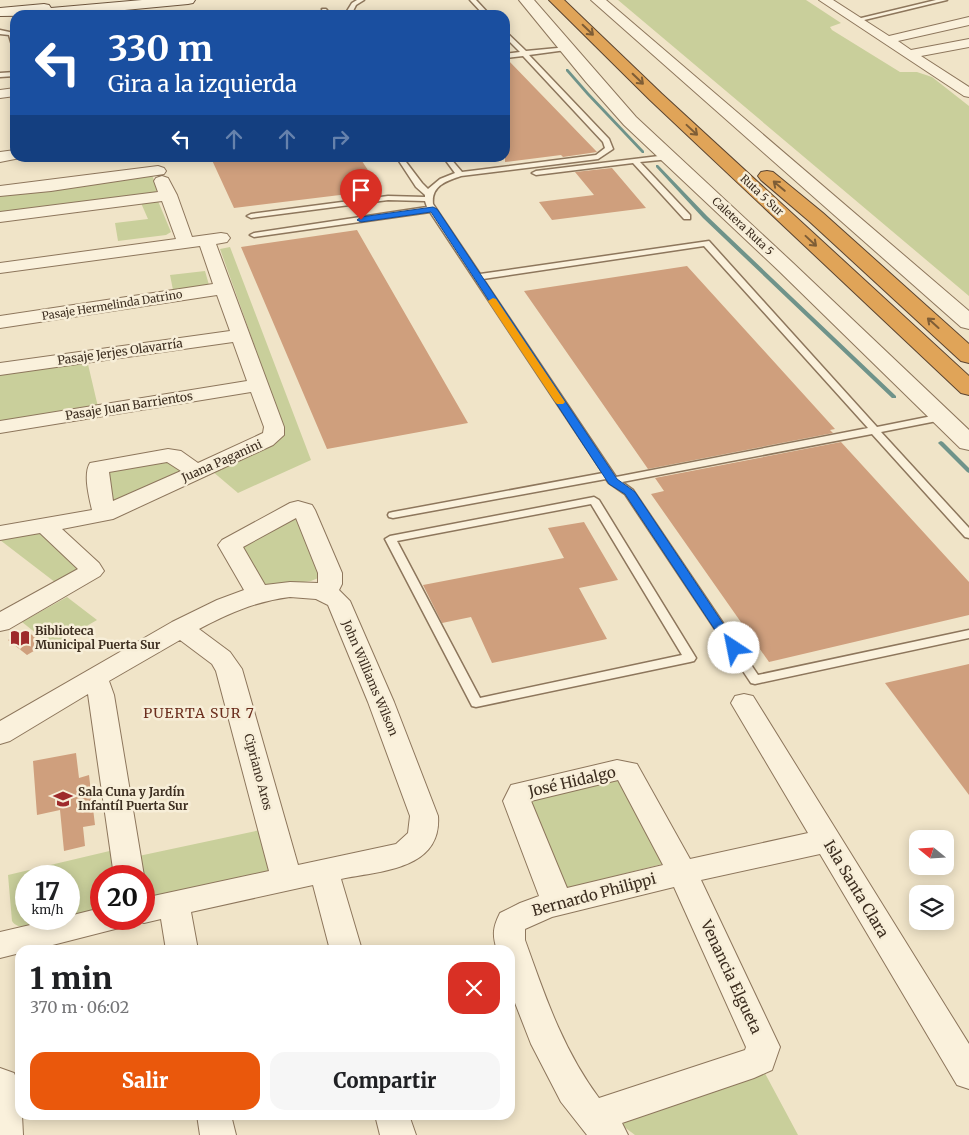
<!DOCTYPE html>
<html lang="es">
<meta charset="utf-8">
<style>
:root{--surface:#fff;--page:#f6f6f6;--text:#202124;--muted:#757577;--accent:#ea580c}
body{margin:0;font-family:Merriweather,serif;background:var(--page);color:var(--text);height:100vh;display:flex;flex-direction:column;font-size:19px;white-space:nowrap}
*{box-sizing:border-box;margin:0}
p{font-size:16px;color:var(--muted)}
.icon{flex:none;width:28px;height:28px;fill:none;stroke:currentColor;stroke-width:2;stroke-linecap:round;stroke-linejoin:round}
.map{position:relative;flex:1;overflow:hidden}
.panel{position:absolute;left:15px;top:945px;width:500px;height:175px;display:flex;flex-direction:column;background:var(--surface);border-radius:15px;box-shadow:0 2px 12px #0003}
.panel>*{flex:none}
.guide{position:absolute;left:10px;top:10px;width:500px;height:152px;border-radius:15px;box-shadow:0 2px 12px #0003;background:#1a4fa0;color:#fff;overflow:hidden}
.needle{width:32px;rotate:288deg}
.controls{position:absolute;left:909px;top:830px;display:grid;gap:10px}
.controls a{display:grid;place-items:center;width:45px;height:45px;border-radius:10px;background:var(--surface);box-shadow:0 2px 12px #0003;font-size:25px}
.speed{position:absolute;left:15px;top:865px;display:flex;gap:10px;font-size:25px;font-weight:700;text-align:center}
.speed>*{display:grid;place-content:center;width:65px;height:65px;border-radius:50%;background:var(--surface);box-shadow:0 2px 12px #0003;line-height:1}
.speed small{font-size:12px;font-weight:400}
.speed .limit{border:8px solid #d22;background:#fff;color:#111}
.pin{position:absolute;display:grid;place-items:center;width:42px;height:42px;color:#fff;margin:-51px -21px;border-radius:50% 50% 50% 0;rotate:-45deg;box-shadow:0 0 5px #0007}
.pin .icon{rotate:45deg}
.me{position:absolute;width:55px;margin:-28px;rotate:326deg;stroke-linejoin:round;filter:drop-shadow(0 0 4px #0008)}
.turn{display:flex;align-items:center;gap:18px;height:105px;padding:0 15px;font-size:22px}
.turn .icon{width:65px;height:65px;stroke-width:2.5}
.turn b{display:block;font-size:35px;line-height:42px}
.lanes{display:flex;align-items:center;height:48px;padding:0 15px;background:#0003;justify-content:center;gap:25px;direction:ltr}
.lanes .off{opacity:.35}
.round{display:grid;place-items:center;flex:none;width:52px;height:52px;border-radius:15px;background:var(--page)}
.overview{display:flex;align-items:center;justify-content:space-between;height:85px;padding:0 15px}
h1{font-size:30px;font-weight:800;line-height:38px}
.action{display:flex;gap:10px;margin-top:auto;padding:10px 15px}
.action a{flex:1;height:58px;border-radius:15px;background:var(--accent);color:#fff;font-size:20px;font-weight:800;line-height:58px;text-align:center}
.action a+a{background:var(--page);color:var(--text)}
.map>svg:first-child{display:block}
</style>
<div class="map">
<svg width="969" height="1135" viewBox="0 0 969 1135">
<rect width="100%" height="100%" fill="#f0e4c8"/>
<path fill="#c9cf9b" d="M618,0H806L841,23L830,27L832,30L900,72H917L932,77L969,106V296Z
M152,175L158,190L155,192L0,214V193Z
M158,201L171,232L166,235L118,241L115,223L148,219L141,203Z
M230,247L311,460L238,493L212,471L274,444L281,438L285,431L220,249Z
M205,271L209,285L173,290L170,275Z
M87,360L98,407L0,424V372Z
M163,458L182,470L181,472L111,503L104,470Z
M299,516L323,576L311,581L263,587L236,545Z
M41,532L82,566L60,586L0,540Z
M67,597L97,620L52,646L22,622Z
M617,776L666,863L564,889L528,800Z
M265,829L271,868L263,874L144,898V876L134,857Z
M118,849L122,876H101V909L69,917V876H26V919H63C50,922 21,935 12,921L8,875Z
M761,1066L798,1135H635L623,1126L622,1122Z"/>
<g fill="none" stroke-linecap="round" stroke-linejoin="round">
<path fill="#6f938a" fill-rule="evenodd" d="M566,69H568L589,93L644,151V153H642L587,95L566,71Z
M656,165H658L707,216L896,396V398H892L703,218L656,167Z
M941,441L943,442L969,468V473L967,472L938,443L939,442Z"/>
</g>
<path fill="#cf9f7d" d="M505,60H508L597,152L563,157L561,155L505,162Z
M211,158H360L381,190L234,208Z
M612,168L646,208L552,220L539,202L594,195L575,172Z
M357,230L468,423L327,449L241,247Z
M687,266L835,429L830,430L833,433L648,469L524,291Z
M841,442L969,582V615L769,662L651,494L664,491L655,478Z
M584,522L618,580L579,588L607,639L492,663L471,617L442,623L423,585L564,558L548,528Z
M26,630L44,645L27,655L8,640Z
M969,664V795L885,683Z
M76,753L79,778L89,775L95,825L83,827L85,846L64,851L60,810L37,815L33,761Z"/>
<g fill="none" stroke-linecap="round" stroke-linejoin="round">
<g stroke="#8d765c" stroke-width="3">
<path id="service" d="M357,0H364L356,5L353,11L355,15H349L347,11L352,3Z
M470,0H476L490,15H484Z
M936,0H947L856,22L853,20Z
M322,9H326L331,15H325Z
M0,30L14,33L15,47L12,45L9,35L0,34Z
M505,31L526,51L568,47V49L566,50L529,55L609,139L613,149L598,159L461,176C446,181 431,186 433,204L480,274L709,241L877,427L942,414L947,417L942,420L881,432L969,528V538L965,537L872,434L622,482L633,490L758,675L969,630V638L755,684L751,683L625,494L609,483L606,479L393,518L389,517L388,515L389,513L393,512L603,473L430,212L254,237L250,235L254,233L427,207L425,201L388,200L251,218L247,216L251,214L388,196L425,197V195L416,187L397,158H403L422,183L428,189L440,179L455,173L444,158H450L462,172L596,155L605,148L603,142L523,56L505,58V54L520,52L505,37ZM704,246L868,428L616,477L483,279Z
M15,72V76L0,77V73Z
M667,155L671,157L670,159L640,162L690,215V219H684L633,163L536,175L532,173L536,171Z
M594,497L599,500L696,658L694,661L690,662L476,707L472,706L385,539L390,536ZM591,504L682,655L480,698L397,541Z"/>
</g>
<g stroke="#8d765c" stroke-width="2">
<path id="minor" d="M819,0H833L889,36L969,17V25L898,41L911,50L969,39V47L921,56L969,87V97L964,96Z
M15,88V96L0,98V90Z
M15,150V158H20L0,162V152Z
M158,166L164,168L166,171L164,174L51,191L0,196V186Z
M162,176L168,178L177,195L192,237L221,233L227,234L230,238L227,242L216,244L284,427V435L273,445L113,519L62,529L99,563L104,571L100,576L9,629L0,631V612L78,569L40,533L0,540V526L92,510C89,497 83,474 90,463L168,449L181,451L198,463L263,433L264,427L251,392L0,433V421L247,381L233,342L0,375V363L230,331L217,295L0,328V316L213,284L200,246L0,273V263L176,239L162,201L0,222V212L158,192L154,181L156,178ZM167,462L181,471L113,501L109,472Z
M298,501L312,505L315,510L342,573V584L339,590L350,601L394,702L438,816C442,870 380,871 341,879L362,950H330L313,885L191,912L198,950H166L161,919L144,923L133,919H144V898L269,871L216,671L212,664L180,640L109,681L114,695L144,876V877L114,876L88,694L10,741L0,744V721L172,622L217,600L244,590L218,545L222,540L290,503ZM296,518L318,573V583L290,582L265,585L243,547ZM290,597L316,599L328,605L368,702L410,816L408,833L396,844L298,865L242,669L230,652L199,629C229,613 257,601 290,597Z
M744,694L753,696L969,1044V1089L957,1085L820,854L701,880L780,1047L772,1070L754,1078L622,1123L628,1135H587L561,1102L531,1044L510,990V950H497C492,935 493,927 500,913L520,903L539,896L503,801L511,785L617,760L637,764L690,859L808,833L731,703L735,696ZM618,780L663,865L567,888L531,801ZM674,887L746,1047L745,1050L599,1098C563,1050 545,996 525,940V929L552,917Z
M101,908V919H123L119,928L33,950H20V953L0,958V932L56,919H69V916Z
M197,1115H231L236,1135H200Z
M375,1115H409L416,1135H380Z"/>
</g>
<g stroke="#8d765c" stroke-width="2">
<path id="tertiary" d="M519,0H534L636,117L793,263L969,430V450L960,448L779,271L624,125L586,82Z
M591,0H606L969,311V329L961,327Z
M0,1068L14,1073L20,1086V1115H22L23,1135H0Z"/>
</g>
<g stroke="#6f573f" stroke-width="2">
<path id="secondary" d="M142,0H195L193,3L188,4L72,15L0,16V8L44,4L49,5L51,8Z"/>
</g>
<g stroke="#5b4430" stroke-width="2">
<path id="motorway" d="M549,0H564L662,94L969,376V395L961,393L650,100Z
M767,171L773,172L823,213L969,344V363L961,361L809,221L761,180L758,176L761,172Z"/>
</g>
<use href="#service" fill="#faf1dc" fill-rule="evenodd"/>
<use href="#minor" fill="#faf1dc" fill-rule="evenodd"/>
<use href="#tertiary" fill="#faf1dc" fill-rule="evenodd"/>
<use href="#secondary" fill="#faf1dc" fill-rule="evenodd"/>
<use href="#motorway" fill="#e0a458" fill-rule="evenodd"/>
</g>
<defs><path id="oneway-shaft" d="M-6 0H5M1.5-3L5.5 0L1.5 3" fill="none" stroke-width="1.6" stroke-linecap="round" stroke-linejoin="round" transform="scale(1.25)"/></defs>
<g stroke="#7e5d36">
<use href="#oneway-shaft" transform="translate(588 30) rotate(44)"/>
<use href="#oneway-shaft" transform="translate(638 79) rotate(44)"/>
<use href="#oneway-shaft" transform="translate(692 130) rotate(43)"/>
<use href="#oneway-shaft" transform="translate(779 186) rotate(-140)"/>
<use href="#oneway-shaft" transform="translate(811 241) rotate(43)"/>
<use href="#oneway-shaft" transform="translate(933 323) rotate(-138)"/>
</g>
<path fill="#1a73e8" stroke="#114b97" d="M433,207L437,209L617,479L635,492L738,646L740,648L738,651H729L625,494L609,484L431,212L361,222L357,220L361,217Z"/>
<path fill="#f59e0b" d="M493,298L496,299L565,402L563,404H557L555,402L488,301Z"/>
<defs>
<g id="library-bare" transform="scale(1.5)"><path d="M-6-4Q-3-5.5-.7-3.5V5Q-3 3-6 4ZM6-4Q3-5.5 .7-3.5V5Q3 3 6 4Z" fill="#9e2a2b" stroke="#f7eed8" stroke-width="2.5" paint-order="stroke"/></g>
<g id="school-bare" transform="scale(1.5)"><path d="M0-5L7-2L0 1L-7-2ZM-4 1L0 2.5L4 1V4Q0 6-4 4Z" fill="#9e2a2b" stroke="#f7eed8" stroke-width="2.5" paint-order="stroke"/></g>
</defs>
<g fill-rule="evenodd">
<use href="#library-bare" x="20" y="638"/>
<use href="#school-bare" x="63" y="799"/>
</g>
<g text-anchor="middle" stroke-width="5" stroke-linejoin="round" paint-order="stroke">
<g font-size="11" fill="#3d2e20" stroke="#f7eed8">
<text transform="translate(762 195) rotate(43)" y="4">Ruta 5 Sur</text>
<text transform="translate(743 226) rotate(43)" y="4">Caletera Ruta 5</text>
<text transform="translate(112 305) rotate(-9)" y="4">Pasaje Hermelinda Datrino</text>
</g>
<g font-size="12" fill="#3d2e20" stroke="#f7eed8">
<text transform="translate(120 352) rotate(-8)" y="4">Pasaje Jerjes Olavarría</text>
<text transform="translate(129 406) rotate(-9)" y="4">Pasaje Juan Barrientos</text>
<text transform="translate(222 461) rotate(-24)" y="4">Juana Paganini</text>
<text transform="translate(370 678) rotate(67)" y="4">John Williams Wilson</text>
<text transform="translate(258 772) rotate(75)" y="4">Cipriano Aros</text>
</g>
<g font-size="12" font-weight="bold" fill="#3d2e20" stroke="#f7eed8" text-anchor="start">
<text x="35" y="635">Biblioteca<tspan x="35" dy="14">Municipal Puerta Sur</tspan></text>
<text x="78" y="796">Sala Cuna y Jardín<tspan x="78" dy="14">Infantíl Puerta Sur</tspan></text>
</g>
<g font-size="14" letter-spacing="1" fill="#6b2e1e" stroke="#f7eed8">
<text x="199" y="718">PUERTA SUR 7</text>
</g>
<g font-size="15" fill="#3d2e20" stroke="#f7eed8">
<text transform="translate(572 782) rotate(-13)" y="5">José Hidalgo</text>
<text transform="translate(856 889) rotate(59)" y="5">Isla Santa Clara</text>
<text transform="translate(594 895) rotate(-15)" y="5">Bernardo Philippi</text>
<text transform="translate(731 977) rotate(65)" y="5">Venancia Elgueta</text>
</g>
</g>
</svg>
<div class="controls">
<a><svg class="needle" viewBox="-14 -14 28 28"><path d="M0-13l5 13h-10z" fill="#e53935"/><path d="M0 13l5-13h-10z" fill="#757577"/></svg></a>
<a><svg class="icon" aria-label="layers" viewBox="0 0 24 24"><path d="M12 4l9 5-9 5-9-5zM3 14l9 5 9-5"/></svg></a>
</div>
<div class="speed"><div>17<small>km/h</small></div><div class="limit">20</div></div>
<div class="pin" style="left:361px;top:220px;background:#d93025"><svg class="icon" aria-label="arrive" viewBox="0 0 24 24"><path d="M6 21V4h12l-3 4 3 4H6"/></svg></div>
<svg class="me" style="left:734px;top:648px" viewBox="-20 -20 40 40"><circle r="19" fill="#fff"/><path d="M0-13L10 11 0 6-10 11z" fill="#1a73e8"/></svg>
<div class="guide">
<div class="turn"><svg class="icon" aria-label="left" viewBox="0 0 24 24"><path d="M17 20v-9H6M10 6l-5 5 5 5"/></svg><div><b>330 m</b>Gira a la izquierda</div></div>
<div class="lanes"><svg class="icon" aria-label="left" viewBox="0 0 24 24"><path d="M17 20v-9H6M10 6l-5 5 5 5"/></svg><svg class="icon off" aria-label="ahead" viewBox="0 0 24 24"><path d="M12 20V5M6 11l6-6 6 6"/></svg><svg class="icon off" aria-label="ahead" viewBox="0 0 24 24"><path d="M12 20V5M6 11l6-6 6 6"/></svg><svg class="icon off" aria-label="right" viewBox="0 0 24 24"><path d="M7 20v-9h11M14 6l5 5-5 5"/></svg></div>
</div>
<section class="panel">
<div class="overview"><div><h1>1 min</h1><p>370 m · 06:02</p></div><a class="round" style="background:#d93025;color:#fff"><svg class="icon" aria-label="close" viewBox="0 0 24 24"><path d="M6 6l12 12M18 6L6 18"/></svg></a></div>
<div class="action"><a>Salir</a><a>Compartir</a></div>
</section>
</div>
